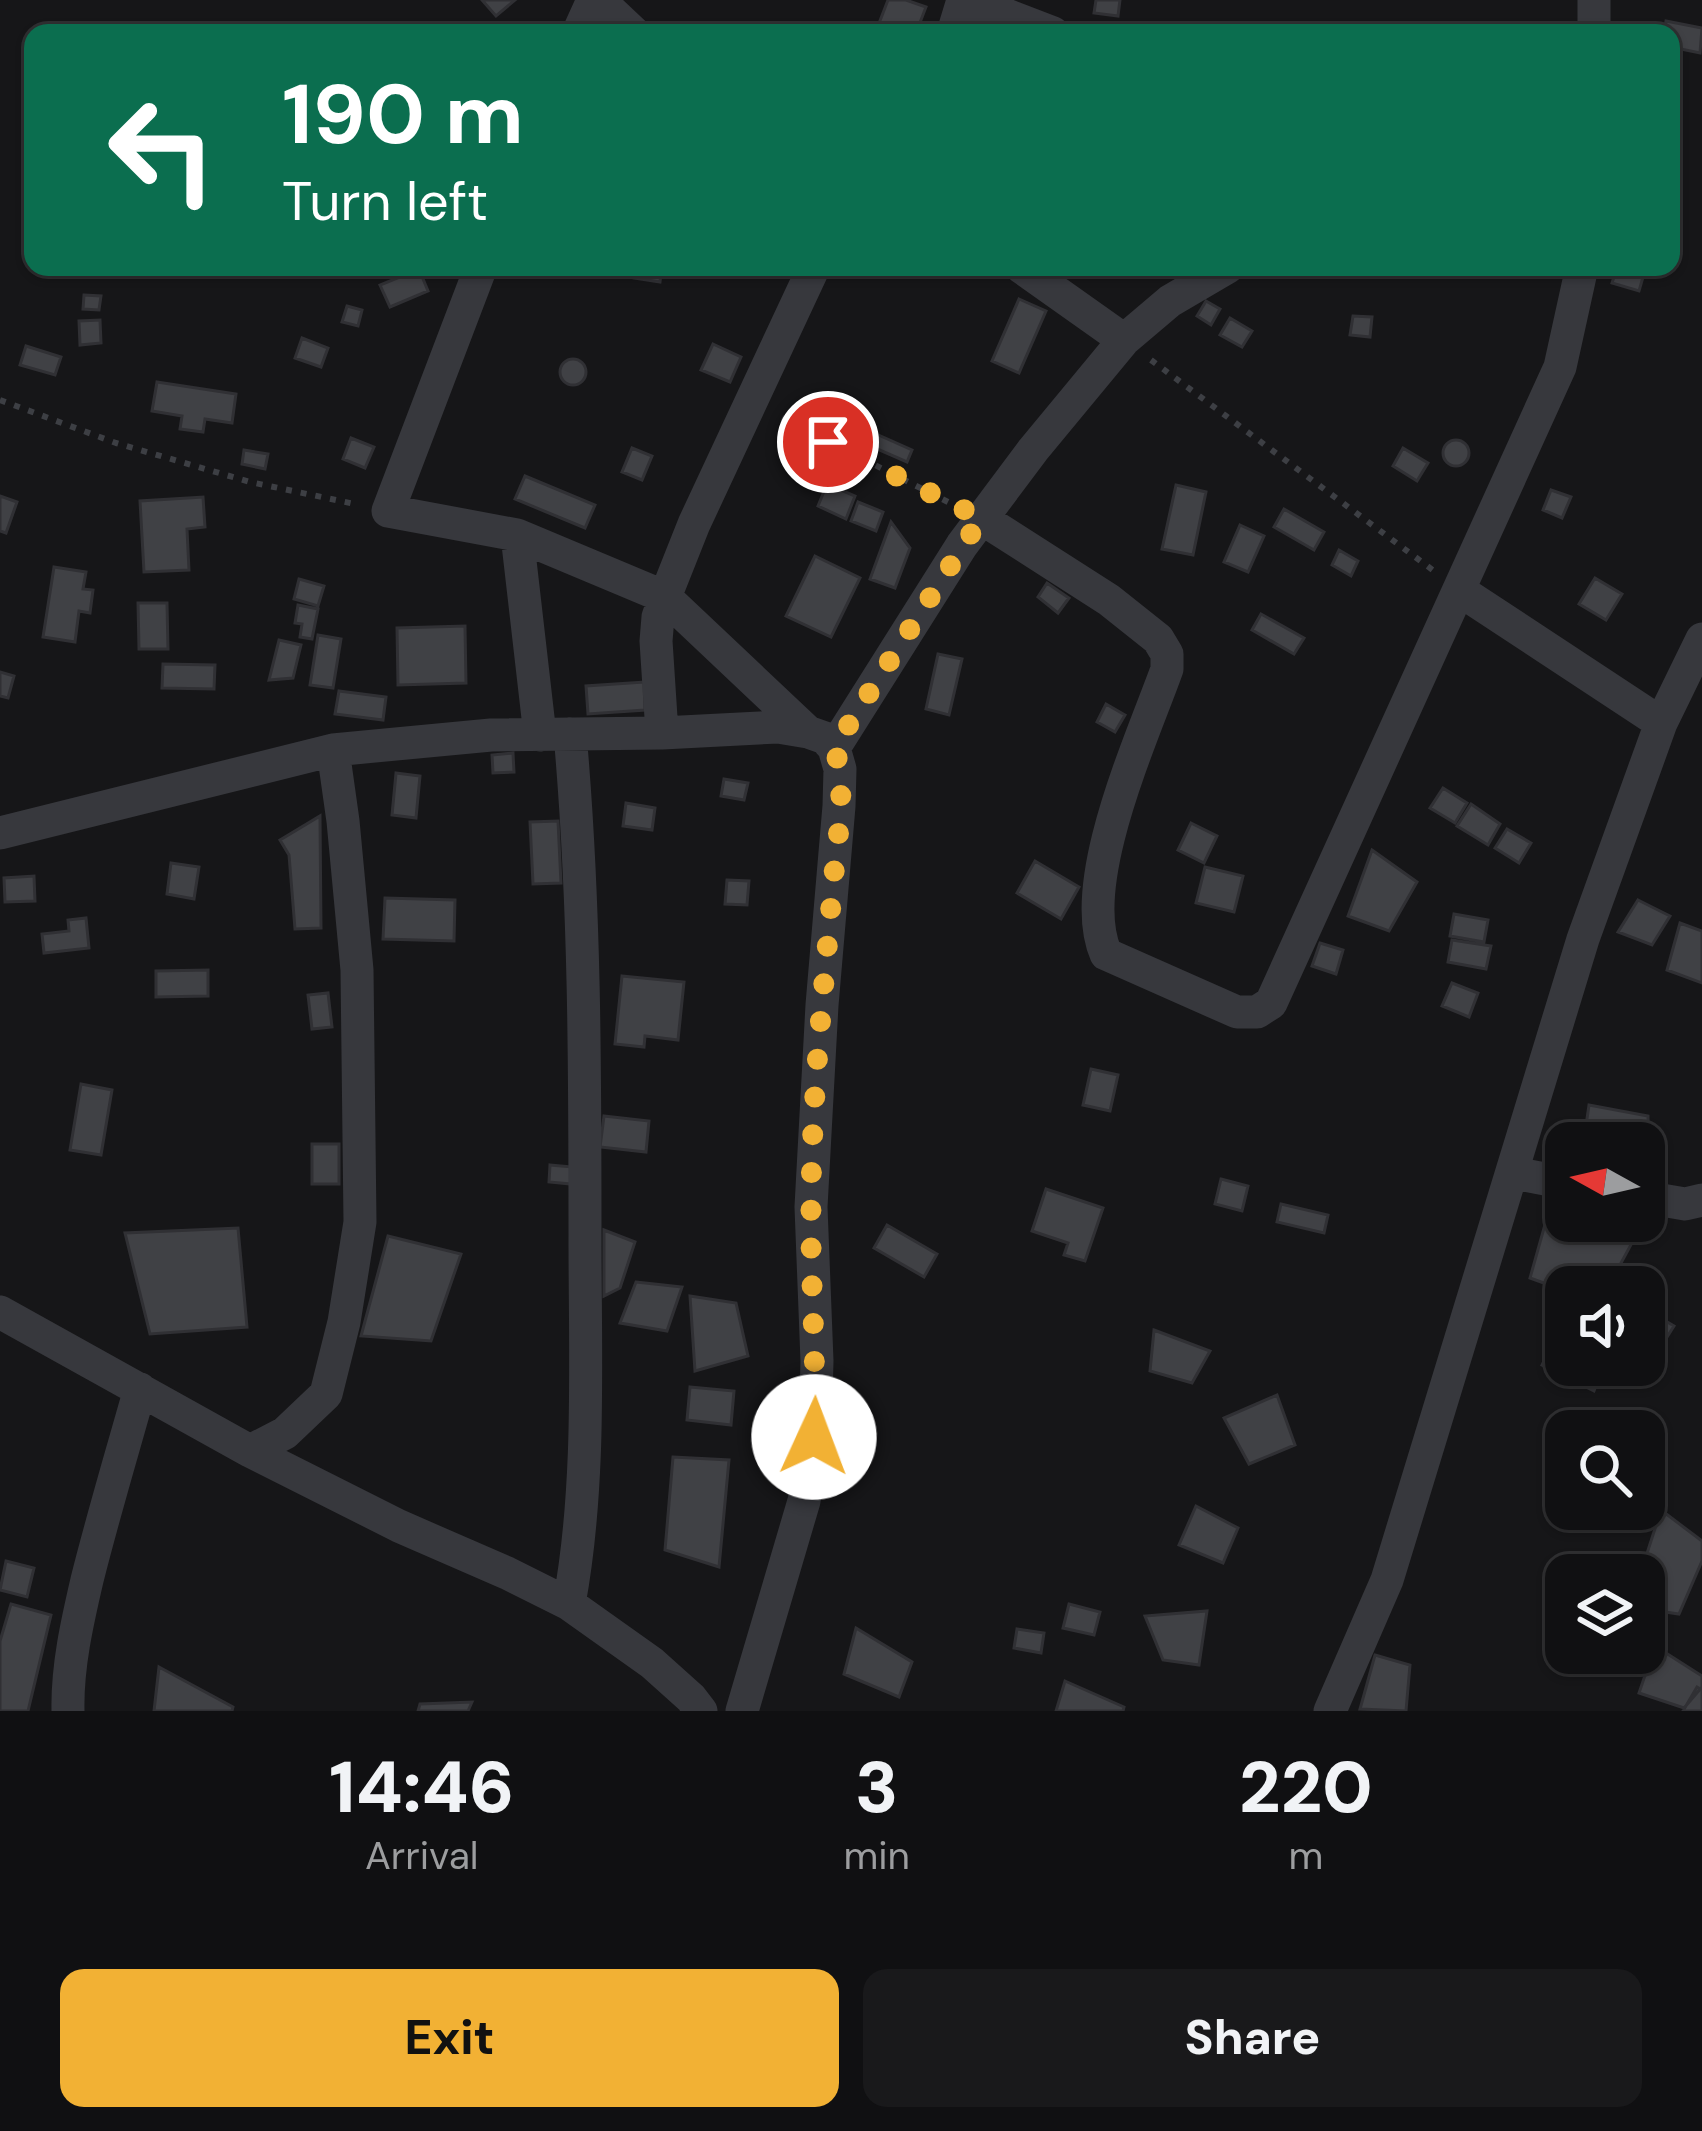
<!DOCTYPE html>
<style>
:root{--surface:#101012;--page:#19191b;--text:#f1f3f6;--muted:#9c9d9f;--line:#303032;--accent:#f2b134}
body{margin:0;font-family:"DM Sans",sans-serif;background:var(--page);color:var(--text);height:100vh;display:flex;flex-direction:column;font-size:45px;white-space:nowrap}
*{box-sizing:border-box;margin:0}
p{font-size:39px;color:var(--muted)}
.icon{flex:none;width:66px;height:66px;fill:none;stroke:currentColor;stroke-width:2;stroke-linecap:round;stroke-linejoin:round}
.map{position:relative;height:1711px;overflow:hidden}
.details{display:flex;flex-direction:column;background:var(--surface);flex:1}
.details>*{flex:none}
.banner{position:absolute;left:24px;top:24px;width:1656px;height:252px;border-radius:24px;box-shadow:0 3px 9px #0004,0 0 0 3px var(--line);background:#0b6e4f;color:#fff;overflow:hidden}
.needle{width:78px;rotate:278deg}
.buttons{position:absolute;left:1545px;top:1122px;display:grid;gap:24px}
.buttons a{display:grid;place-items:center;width:120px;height:120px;border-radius:24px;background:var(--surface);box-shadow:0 3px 9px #0004,0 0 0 3px var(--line);font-size:60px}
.pin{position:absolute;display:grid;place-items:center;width:102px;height:102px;color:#fff;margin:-51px;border:6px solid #fff;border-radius:50%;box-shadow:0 3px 12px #0007}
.me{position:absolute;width:132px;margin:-66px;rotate:2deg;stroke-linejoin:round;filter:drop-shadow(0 0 9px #0008)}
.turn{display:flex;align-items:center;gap:42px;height:252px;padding:0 60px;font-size:54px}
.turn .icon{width:156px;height:156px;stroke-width:2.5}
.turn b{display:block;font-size:84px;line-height:102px}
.eta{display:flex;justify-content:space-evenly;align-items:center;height:204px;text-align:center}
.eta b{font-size:72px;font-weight:800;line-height:84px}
.primary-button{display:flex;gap:24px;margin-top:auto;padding:24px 60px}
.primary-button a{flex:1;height:138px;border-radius:24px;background:var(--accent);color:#111;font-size:48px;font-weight:800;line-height:138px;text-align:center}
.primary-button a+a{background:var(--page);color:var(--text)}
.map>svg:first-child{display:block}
</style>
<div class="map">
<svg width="1702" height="1711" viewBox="0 0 1702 1711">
<rect width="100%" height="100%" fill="#161618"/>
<path fill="#404145" stroke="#303034" stroke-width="3" d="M482,0H515L496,16Z
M888,0H906L926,7L916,33L876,31Z
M1096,0H1120L1118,16L1094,13Z
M1666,21L1702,28L1700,53L1671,47V33H1664Z
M636,267H662L660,282L634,278Z
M1617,267H1646L1639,291L1612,283Z
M419,269L428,291L390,307L380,285Z
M84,295L101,296L99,310L83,309Z
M1019,299L1046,311L1019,373L992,361Z
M1206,301L1220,309L1211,325L1197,316Z
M347,306L362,310L358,326L342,322Z
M1353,316L1372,317L1370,337L1350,335Z
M1230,318L1252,331L1242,347L1220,335Z
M100,320L101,343L80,345L79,321Z
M302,338L328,348L321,367L295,358Z
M713,344L741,357L730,382L701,370Z
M26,346L61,357L55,375L20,365Z
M560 372a13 13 0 1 1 26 0a13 13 0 1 1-26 0Z
M157,382L236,394L232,423L205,419L203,432L180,429L182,416L152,411Z
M874,433L912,450L907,462L868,445Z
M351,438L374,447L365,468L343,459Z
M1443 453a13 13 0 1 1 26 0a13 13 0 1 1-26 0Z
M632,448L652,456L642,480L622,472Z
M1403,448L1428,463L1417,481L1393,466Z
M244,450L268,454L265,469L242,464Z
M525,476L595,505L585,528L515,499Z
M827,484L855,496L846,519L818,506Z
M1176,485L1206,492L1193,555L1162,549Z
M1551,490L1571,497L1562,518L1543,510Z
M0,496L17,502L6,533L0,531Z
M203,497L205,527L187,529L189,570L144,572L140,501Z
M858,502L883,512L876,531L851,521Z
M1284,509L1324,532L1314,550L1274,527Z
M891,522L910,548L895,588L870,579Z
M1240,525L1264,536L1248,572L1224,562Z
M1339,550L1358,561L1351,576L1332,565Z
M815,556L860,578L831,637L786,616Z
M54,567L86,572L83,589L93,590L90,613L79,611L75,642L43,637Z
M1595,578L1622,594L1606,620L1579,604Z
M299,579L324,586L318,606L294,599Z
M1047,583L1069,598L1058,613L1038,597Z
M138,603H167L168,649H139Z
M298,605L318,609L312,639L300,637L302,624L295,623Z
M1261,614L1304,638L1294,654L1252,630Z
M465,626L466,683L398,685L397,628Z
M318,635L341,639L333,688L310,685Z
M279,640L301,645L293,678L269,680Z
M938,654L962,659L949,715L926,709Z
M163,664L215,665L214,689L162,688Z
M0,672L14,676L8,698L0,696Z
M644,682L645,710L588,714L586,686Z
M339,691L386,697L383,720L335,714Z
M1106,704L1125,715L1115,732L1097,722Z
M513,753L514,772L493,773L492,755Z
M396,773L420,776L416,818L392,815Z
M724,779L748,783L744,800L721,796Z
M1443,788L1467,803L1455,823L1430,808Z
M626,803L655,808L652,830L623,826Z
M1471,804L1500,824L1488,845L1457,826Z
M320,816L321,928L295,929L289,855L280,840Z
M558,821L561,883L533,884L530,822Z
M1191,823L1217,836L1204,863L1178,850Z
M1507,829L1531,843L1519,863L1495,848Z
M1372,850L1417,882L1389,931L1348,916Z
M1035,861L1079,887L1061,919L1017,893Z
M171,863L199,867L194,899L167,894Z
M1205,867L1243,876L1234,912L1196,903Z
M34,876L35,901L5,902L4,878Z
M727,880L749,881L747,905L725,904Z
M385,898L455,900L454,941L383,939Z
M1638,900L1670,916L1652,945L1618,932Z
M1454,914L1488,920L1484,942L1450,936Z
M86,918L89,948L44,953L42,934L69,931L68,920Z
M1680,923L1702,931V983L1667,970Z
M1452,940L1491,946L1486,969L1448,962Z
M1320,943L1343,950L1336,974L1312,966Z
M208,970V996L156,997V971Z
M622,976L684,982L678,1040L645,1036L644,1047L615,1044Z
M1452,983L1478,993L1469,1017L1442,1006Z
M328,993L332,1027L312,1029L308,995Z
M1091,1069L1118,1075L1110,1111L1083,1105Z
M81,1084L112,1090L101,1155L70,1150Z
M1589,1105L1648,1116L1649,1162L1644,1161V1143H1596L1584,1139Z
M604,1116L649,1121L646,1152L600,1147Z
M312,1144H339V1184H312Z
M550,1165L573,1167L571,1184L549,1182Z
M1221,1179L1248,1186L1242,1211L1215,1204Z
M1046,1189L1103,1208L1085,1261L1064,1255L1068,1243L1032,1231Z
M1551,1203L1566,1210V1221H1590L1633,1241L1608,1287H1566V1291L1530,1278Z
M1281,1204L1328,1215L1324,1233L1277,1222Z
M887,1225L937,1254L924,1277L874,1248Z
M238,1228L247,1327L150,1334L125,1233Z
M604,1230L635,1242L620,1288L604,1296Z
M388,1236L461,1254L431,1341L361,1336Z
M636,1282L682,1287L667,1331L620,1323Z
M690,1296L736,1303L748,1356L695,1371Z
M1644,1308L1674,1326L1638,1383L1622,1365H1644Z
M1561,1327L1566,1330V1365H1604L1594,1391L1542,1365Z
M1154,1330L1210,1351L1192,1383L1150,1371Z
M690,1387L734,1391L731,1425L687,1420Z
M1277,1395L1295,1445L1249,1464L1224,1418Z
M673,1457L729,1460L719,1567L665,1550Z
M1196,1506L1238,1528L1223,1563L1179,1545Z
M1661,1510L1702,1541V1561L1679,1614L1644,1609V1575H1640Z
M6,1561L34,1568L27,1597L0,1590Z
M11,1604L51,1615L28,1711H0V1641Z
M1069,1604L1100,1612L1094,1635L1063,1628Z
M1207,1611L1199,1665L1163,1660L1145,1616Z
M856,1628L912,1662L899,1697L844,1674Z
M1017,1629L1044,1633L1041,1653L1014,1648Z
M1655,1646L1702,1676V1687L1684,1708L1639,1693Z
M1375,1655L1410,1665L1406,1711L1360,1709Z
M159,1667L233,1707L232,1711H154Z
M1065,1681L1124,1707L1123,1711H1056Z
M1697,1687L1702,1690V1711H1683Z
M472,1702L468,1711H418L420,1704Z"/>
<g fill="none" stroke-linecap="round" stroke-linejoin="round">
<path stroke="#3d3f44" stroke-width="6" stroke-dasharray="6 9" stroke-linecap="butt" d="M1151,360L1434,571
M0,400L116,443L250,482L355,504
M782,418L952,504"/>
<path stroke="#37383d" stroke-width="33" d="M599,0L634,33
M968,0L1053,33
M578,33L593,0
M953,33L963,0
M1594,33V0
M481,267L388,511L517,535L665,597L808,732
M1021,267L1124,340
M981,518L1109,600L1158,639L1167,654V669C1142,739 1075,884 1106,954L1237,1012H1257L1271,1003L1560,367L1582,267
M517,535L540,735
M1459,590L1661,723
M662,733L656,641L658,617L665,597L694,524L814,267
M834,748L962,545L1033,450L1124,340L1170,301L1228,267
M0,833L333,750L491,735L662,733L778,727L808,732L825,738L834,748L840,769L839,806L822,1005L811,1207L817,1361L815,1437L804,1501L742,1711
M1513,1173L1566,1183
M1644,1197L1685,1204L1702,1200
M0,1312L250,1451L399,1526L507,1573L569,1604L652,1663L691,1698L701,1711
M250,1451L285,1433L326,1394L344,1322L360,1222L357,970L343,821L333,750
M569,1604C591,1485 585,1359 585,1238C585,1070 585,902 570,734
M68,1711C67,1667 77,1623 87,1580C103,1516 122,1453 140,1389
M1330,1711L1387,1580L1583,939L1661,723L1702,639"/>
</g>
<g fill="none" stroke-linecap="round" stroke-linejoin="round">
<path stroke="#f2b134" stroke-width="21" stroke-dasharray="0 37.8" d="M814,1437C817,1360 810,1284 811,1207C811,1103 823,997 832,894C835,851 849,787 834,748L981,518L828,442"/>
</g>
</svg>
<div class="buttons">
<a><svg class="needle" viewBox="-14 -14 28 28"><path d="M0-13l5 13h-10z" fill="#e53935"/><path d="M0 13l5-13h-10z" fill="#9c9d9f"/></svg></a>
<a><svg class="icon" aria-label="sound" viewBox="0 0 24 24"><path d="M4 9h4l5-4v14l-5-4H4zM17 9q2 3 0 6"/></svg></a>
<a><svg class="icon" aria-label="search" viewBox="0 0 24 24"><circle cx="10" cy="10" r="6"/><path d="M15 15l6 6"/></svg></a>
<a><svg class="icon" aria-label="layers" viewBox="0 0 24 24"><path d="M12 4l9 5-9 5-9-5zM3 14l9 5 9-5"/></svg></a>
</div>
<div class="pin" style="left:828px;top:442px;background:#d93025"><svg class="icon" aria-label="arrive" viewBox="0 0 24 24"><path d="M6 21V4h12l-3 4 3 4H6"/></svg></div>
<svg class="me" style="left:814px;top:1437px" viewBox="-20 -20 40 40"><circle r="19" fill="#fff"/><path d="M0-13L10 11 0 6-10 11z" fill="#f2b134"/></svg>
<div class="banner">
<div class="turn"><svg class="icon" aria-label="left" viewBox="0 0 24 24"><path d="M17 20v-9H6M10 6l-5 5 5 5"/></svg><div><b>190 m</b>Turn left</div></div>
</div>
</div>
<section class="details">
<div class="eta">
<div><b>14:46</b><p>Arrival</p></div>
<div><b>3</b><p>min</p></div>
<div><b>220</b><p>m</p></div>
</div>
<div class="primary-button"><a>Exit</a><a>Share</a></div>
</section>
